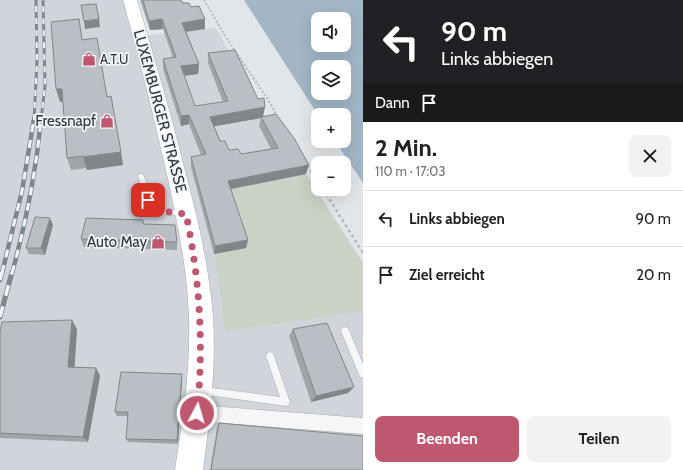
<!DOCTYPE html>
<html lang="de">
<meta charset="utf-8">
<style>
:root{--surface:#fff;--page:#f2f2f2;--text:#202124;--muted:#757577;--line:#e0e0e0;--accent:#bf576f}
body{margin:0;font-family:Cabin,sans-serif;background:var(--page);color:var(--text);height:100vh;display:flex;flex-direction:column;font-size:15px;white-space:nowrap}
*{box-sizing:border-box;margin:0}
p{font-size:13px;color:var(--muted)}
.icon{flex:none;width:22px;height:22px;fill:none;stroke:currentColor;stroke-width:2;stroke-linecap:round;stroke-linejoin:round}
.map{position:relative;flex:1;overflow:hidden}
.details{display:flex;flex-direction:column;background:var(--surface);width:320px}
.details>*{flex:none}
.top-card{background:#202124;color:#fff;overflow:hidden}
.tools{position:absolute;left:311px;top:12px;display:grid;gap:8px}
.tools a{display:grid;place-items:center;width:40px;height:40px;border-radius:8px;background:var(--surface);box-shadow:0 4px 16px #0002;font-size:20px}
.pin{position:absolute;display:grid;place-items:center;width:34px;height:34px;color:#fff;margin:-17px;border-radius:8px;box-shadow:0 2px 6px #0006}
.me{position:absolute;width:44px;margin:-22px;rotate:6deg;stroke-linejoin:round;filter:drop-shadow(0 0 3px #0008)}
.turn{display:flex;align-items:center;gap:14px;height:84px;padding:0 12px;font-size:18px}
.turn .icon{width:52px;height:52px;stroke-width:2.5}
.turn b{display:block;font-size:28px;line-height:34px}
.then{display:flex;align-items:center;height:38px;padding:0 12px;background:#0003;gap:8px;font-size:15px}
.round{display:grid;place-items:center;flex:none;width:42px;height:42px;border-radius:8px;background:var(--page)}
.head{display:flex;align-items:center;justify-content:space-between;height:68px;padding:0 12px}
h1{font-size:24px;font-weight:800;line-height:30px}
.button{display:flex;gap:8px;margin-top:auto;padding:8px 12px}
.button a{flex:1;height:46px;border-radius:8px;background:var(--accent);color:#fff;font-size:16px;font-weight:800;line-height:46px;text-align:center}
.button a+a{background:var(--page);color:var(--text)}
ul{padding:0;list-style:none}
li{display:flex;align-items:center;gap:12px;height:56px;padding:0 12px;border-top:1px solid var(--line)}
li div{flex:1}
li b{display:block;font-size:15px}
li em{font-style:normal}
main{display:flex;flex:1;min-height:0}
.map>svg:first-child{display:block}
</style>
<main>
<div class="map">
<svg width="363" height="470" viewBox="0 0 363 470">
<rect width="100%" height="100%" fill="#e2e6e9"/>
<path fill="#d1d5db" d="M0,0H123L133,37L216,28L233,59L260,118L274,124L291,148L306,174L363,262V470H0Z"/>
<path fill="#c9d2c5" d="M306,174L363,265V311L225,331L217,268L214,254L246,248L226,190Z"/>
<path fill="#a2b6c5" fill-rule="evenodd" d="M244,0H363V183L335,141H344V115H318ZM318,19H344V45H318ZM318,67H344V93H318Z"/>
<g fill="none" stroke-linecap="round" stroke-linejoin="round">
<g stroke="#a8adb3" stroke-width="1">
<path id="service" d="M139,174H143L152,199L163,209L185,211L187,212L188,214L187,216L185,217L159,213L147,202L138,176Z
M345,327L348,328L363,364V378L360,377L341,331L342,328Z
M270,352L273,353L274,356L290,402L289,405L286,406L201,394L200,391L201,388L204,387L280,397L266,356L267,353Z"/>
</g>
<g stroke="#a8adb3" stroke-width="1">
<path id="minor" d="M197,405L363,418V434L197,421L191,419L189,413L191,407Z"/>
</g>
<g stroke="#a3abb3" stroke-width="1">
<path id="primary" d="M123,0H137C154,57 171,114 185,171C198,219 209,267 213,317C216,368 210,419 203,470H175C183,419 191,368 189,317C187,267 177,218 166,170C153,113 139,56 123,0Z"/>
</g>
<path stroke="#b5b8bd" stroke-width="2" stroke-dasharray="2 2" stroke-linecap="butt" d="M204,0L227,39L267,98L277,116"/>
<path stroke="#b5b8bd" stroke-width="2.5" stroke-dasharray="3 3" stroke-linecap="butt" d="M307,165L318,182
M323,189L363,253"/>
<use href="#service" fill="#f5f6f8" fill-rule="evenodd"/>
<use href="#minor" fill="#f5f6f8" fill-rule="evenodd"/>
<use href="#primary" fill="#fff" fill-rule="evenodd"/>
<g stroke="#7e8691" stroke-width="3">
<path id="rail-far2" d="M34,120L37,61L36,0
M41,120L45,86L43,0"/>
</g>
<g stroke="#7e8691" stroke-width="4.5">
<path id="rail-far1" d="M2,273L22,191L34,119
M12,273C26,223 36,171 41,119"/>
</g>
<g stroke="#7e8691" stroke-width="5">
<path id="rail" d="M0,280L2,272
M0,317L12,272"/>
</g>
<use href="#rail-far2" stroke="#f2f4f7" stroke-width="2" stroke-dasharray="6" stroke-linecap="butt"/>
<use href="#rail-far1" stroke="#f2f4f7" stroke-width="3" stroke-dasharray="8" stroke-linecap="butt"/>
<use href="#rail" stroke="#f2f4f7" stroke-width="3.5" stroke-dasharray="11" stroke-linecap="butt"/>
</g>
<path fill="#a0a4a9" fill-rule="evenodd" d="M140,0H181L183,3L191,7L205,19V29L186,32L199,64L198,74L184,76L195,106L223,102L208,63V53L263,116L306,174L230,189L248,240L246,248L214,254L191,167V157L201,155L189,124L181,126L163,69V59L173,58L163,29L150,30ZM261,118L259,126L271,149L241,154L229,150L220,141L214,126Z
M79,19L82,40L107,97L121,152L123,165L87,170L86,168L71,170L67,158L63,102H60Z
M53,225L45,255L29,254L26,248Z
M81,239L177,242V250L84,247Z
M77,329L74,367L96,368L100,376L88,442L0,438V331Z
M293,329L348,393L311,402L289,336Z
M182,380L178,444L128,442L126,439L128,416H117L115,412Z
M219,423L363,470H210L217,428Z"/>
<path fill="#82868a" d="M99,19L100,27L85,29L84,21Z
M162,19L163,29L150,30L149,21Z
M205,19V29L182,32V23Z
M199,64L198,74L181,76V66Z
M56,89H62L65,102H60Z
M265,107L263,117H261V118L210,127V117Z
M189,115V124L181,126V116Z
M121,152L123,165L87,170L83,157Z
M309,165L306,174L226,190L228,181Z
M50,218L53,225L45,255L41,248Z
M248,240L246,248L214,254L215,246Z
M72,320L77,329L74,375L68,367Z
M96,368L100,376L88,442L83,437Z
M182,374V380L178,444L177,440Z
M354,387L348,393L311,402L316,396Z"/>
<path fill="#babfc5" stroke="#82868a" d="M143,0H181L183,3H189L191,7L199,6L205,19L182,23L199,64L181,66L195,106L228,101L208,53L235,50L258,99L264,98L265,107L210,117L220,141H225L229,150L238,149L241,154L278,148L261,117L276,114L294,138L309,165L228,181L248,240L215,246L191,157L206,154L189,115L181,116L163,59L176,57L162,19L149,21Z
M96,4L99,19L84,21L81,5Z
M79,19L82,40L97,38L107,97L111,96L121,152L83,157V156L67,158L62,89H56L51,22Z
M35,217L50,218L41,248H26Z
M86,218L143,220V224L175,225L177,242L81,239Z
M72,320L68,367L96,368L83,437L0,433V331L2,322Z
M327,323L354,387L316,396L293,329Z
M121,372L182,374L177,440L126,439L128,412H115Z
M219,423L363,436V470H211Z"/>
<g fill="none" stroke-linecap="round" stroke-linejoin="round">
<path stroke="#bf576f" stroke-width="7" stroke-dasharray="0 12.6" d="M148,200L161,211L186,214C200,281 204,345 197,413"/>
</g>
<defs>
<g id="shop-bare" transform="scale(1.08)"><path d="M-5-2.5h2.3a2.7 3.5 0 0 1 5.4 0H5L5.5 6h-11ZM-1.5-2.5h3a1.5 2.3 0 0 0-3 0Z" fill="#bf576f" stroke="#f2f4f7" stroke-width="2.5" paint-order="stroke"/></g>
</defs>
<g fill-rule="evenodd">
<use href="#shop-bare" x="89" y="59"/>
<use href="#shop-bare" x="107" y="121"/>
<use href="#shop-bare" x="158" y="242"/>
</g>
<g text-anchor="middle" stroke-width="3.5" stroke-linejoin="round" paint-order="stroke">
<g font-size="13" fill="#2c353f" stroke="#f2f4f7" text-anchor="start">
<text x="100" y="64">A.T.U</text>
</g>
<g font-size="15" fill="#2c353f" stroke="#f2f4f7">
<text transform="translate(160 111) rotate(75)" y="5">LUXEMBURGER STRASSE</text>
</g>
<g font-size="15" fill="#2c353f" stroke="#f2f4f7" text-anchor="end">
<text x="96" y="126">Fressnapf</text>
<text x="147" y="247">Auto May</text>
</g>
</g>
</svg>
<div class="tools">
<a><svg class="icon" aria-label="sound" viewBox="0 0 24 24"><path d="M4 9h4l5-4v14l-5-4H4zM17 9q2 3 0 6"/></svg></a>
<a><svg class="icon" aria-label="layers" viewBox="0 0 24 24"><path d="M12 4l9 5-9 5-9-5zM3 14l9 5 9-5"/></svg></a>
<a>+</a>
<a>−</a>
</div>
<div class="pin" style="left:148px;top:200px;background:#d93025"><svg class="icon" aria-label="arrive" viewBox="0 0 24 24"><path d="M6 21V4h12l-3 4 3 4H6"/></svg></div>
<svg class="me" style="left:197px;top:413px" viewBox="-20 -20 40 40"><circle r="17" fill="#bf576f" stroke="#fff" stroke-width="3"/><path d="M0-11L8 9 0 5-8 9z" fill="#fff"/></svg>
</div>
<section class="details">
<div class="top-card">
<div class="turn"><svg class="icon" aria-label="left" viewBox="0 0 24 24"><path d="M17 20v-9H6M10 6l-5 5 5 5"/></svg><div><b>90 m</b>Links abbiegen</div></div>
<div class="then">Dann<svg class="icon" aria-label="arrive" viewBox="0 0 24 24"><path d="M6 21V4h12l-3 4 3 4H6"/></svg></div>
</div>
<div class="head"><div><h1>2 Min.</h1><p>110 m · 17:03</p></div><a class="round"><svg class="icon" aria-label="close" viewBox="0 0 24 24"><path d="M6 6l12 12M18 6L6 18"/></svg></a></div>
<ul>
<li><svg class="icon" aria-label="left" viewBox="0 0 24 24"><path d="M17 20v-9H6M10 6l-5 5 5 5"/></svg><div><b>Links abbiegen</b></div><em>90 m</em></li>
<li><svg class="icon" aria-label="arrive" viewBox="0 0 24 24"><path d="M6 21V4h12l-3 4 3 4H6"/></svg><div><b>Ziel erreicht</b></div><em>20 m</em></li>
</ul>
<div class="button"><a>Beenden</a><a>Teilen</a></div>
</section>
</main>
